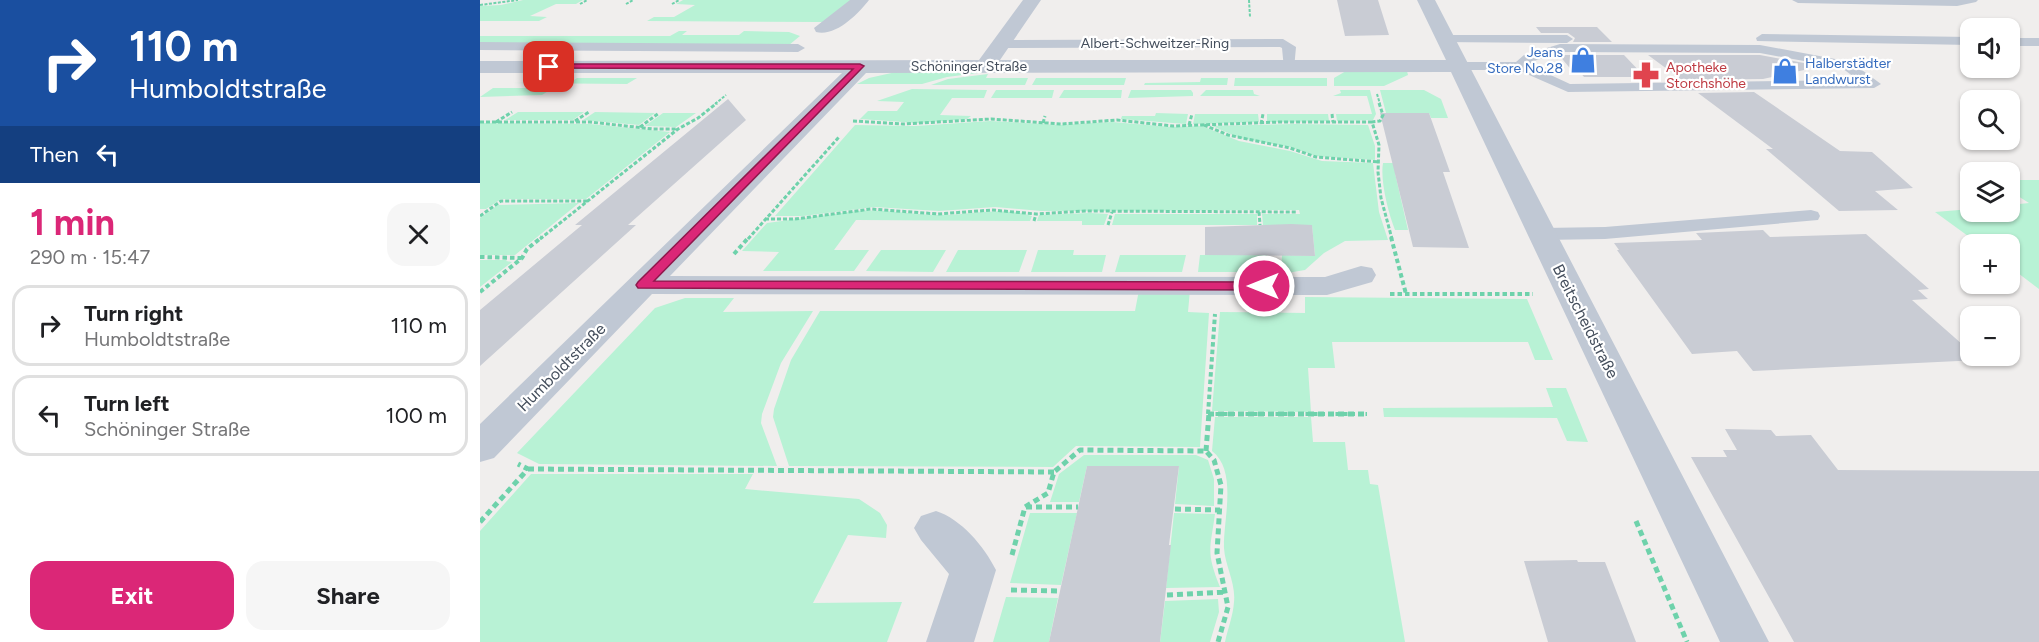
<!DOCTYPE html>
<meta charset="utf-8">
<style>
:root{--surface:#fff;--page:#f6f6f6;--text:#202124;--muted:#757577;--line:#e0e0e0;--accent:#db2777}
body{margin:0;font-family:Figtree,sans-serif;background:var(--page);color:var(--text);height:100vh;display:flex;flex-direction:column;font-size:22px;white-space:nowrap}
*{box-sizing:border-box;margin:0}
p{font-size:20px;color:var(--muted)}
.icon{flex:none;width:33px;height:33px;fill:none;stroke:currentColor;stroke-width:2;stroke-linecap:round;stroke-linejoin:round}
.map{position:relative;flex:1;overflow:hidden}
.panel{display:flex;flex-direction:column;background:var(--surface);width:480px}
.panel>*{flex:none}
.guide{background:#1a4fa0;color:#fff;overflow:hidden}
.controls{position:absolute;left:1480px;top:18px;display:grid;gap:12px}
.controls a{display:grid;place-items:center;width:60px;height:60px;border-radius:12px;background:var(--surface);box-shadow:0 2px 4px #0004;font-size:30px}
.pin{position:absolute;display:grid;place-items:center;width:51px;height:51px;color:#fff;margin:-26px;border-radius:12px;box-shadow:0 3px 9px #0006}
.me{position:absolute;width:66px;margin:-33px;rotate:270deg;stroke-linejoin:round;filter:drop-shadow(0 0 4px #0008)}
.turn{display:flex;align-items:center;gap:21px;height:126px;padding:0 30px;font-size:27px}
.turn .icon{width:78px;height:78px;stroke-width:2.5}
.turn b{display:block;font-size:42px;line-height:51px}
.then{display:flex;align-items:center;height:57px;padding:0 30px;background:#0003;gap:12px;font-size:22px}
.round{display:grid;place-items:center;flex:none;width:63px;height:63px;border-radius:18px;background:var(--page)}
.summary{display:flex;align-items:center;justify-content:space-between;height:102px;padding:0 30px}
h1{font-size:36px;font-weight:700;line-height:45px;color:var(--accent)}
.button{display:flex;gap:12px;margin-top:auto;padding:12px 30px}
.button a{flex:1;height:69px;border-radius:18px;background:var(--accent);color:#fff;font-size:24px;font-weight:700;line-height:69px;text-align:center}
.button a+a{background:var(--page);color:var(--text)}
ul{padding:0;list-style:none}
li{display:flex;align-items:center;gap:18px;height:81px;margin:0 12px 9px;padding:0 18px;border:3px solid var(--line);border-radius:18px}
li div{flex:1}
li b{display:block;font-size:22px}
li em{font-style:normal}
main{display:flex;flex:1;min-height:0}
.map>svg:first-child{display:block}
</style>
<main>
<section class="panel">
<div class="guide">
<div class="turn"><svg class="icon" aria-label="right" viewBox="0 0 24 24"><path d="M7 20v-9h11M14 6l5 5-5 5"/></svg><div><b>110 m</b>Humboldtstraße</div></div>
<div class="then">Then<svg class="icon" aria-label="left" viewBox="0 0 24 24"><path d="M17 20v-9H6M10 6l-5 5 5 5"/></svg></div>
</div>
<div class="summary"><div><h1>1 min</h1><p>290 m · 15:47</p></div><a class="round"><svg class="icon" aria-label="close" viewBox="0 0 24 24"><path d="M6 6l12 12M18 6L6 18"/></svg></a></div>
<ul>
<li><svg class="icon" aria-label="right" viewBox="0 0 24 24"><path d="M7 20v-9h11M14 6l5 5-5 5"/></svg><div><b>Turn right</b><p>Humboldtstraße</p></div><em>110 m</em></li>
<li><svg class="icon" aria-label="left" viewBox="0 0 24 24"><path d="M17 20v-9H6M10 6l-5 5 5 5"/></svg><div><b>Turn left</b><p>Schöninger Straße</p></div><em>100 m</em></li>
</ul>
<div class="button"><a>Exit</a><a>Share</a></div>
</section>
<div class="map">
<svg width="1559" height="642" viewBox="0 0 1559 642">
<rect width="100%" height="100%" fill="#f0eeed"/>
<path fill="#b8f2d5" d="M43,0H103L96,4H76L50,16L67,17L59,21H0V6L21,5Z
M203,0H375L345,22H339L167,21L174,17H194L215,5L196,4Z
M199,31H207L202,35H259L264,31L309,32L320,36L309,45L0,43V36H190Z
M866,71H927L928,75L904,86H854V78Z
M416,72H506L467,77L442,84H377L389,78Z
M508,74L506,78H548L545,85H451L468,79Z
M97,78H157L147,84L33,83L91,82Z
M556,78H646L644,85H552Z
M721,78H748L747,85H664L665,83L720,82Z
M755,78H847V86H754Z
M13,88H73L62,95L0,97Z
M432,89L507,90L504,98H472L460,115L491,116L487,119L437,123L380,119L388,111H417L424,102L397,101Z
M516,90H574L572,98H511Z
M584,90H642L641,98H579Z
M651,90H711L713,93V96L648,98Z
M726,90H773L774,94L780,96H720Z
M860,90H890L896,114L893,120L857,121L856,114H892L887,96H853L861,93Z
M900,90H944L961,99L968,118H951L949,113H906Z
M38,112H104L93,120H25Z
M115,112L175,113L159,125L103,120Z
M183,113H216L196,127L165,126Z
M676,113L708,114L706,124L641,119L642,116H675Z
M715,114H778L779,122L713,124Z
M787,114H848L849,121L787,122Z
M510,121L579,125L632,122L692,127L722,126L759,141L810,151L842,161L893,163L899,212L908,240L865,241L844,253L825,270L801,274L802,255L835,256L832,226L783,225L782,214H820L819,210L561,211L515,207L459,211L394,207L323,216H295L375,125L435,126Z
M0,123L110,124L190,132L106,199H21L6,209H0Z
M815,124L888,125L895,146V160L836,156L810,147L760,138L732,126Z
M903,163H919L915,173L928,230H915C908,212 900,180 903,163Z
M1530,180H1559V289L1530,267V244H1499L1455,212L1491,209V212H1530V205L1549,203L1530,191Z
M99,203L35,255H0V218L18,205Z
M377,211C403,209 429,214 455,215C487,216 520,206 552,216L550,221L376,220L354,250H389L374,271H283L299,252L262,251L287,223Z
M610,213L628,214L624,225H602V221H557L559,215Z
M635,214H777V225H632Z
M401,250H466L453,272L386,271Z
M478,250H547L539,272H466Z
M558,250H594L593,255H626L622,272H551Z
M640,255H706L702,272H635Z
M720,255H787V272H718Z
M0,260H27L26,261L32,262L0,287Z
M659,290H710L708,312L729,313L720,447L596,446L573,467L309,466L293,417L294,409L311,360L340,311H655Z
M825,297L1047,299L1073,360H1055L1048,342H852L855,368H828L831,412L732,411L740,312L825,313Z
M205,298H254L243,312L333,311L301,363L282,414L281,423L297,466L59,464L37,453L175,308Z
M1066,388H1086L1108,442L1087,441L1077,418L904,417L903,408L1073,407Z
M735,417H831L833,442H865L868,470H888L890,484L898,485L925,642H745C748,628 753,616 754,602C756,583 745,566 744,548C743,520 758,471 732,451Z
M604,455H716L728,460L734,479V506L695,504L699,466H607L599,502H570L579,474Z
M51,474H273L265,489L379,499L400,513L407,525L406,538L368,535L333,603L422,602L407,642H0V531Z
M550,513H597L581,585L530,583Z
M694,513L735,514C730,550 726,552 740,587L686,588Z
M526,597L578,598L569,642H513Z
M738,599L739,612L730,642H680L685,601Z"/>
<path fill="#c9ccd4" d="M857,0H898L909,35L865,36Z
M1056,27H1117L1132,42H1093L1095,38L1088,33H1061Z
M1079,55H1144L1165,77H1104L1100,72H1093Z
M1168,55H1280L1324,63V70L1283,79L1202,80Z
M1274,92L1360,151L1392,152L1433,188L1395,191L1418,210L1359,211L1286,149H1293L1218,93Z
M248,99L266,120L148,225H156L0,366V310L102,225H95Z
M900,113H949L970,172H963L989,248L933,247Z
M811,224L832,225L835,256L725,255V227Z
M1283,230L1290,237L1386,234L1449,289L1438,290L1448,299L1432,300L1491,352V356L1499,360L1273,371L1257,351L1212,354L1137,250H1139L1134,243L1222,240L1216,233Z
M1245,429L1291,430L1296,436L1331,435L1358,470L1559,471V642H1314L1211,457H1247L1243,450H1257Z
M607,466H699L689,545H691L680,642H569Z
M1097,560L1098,562H1125L1156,642H1068L1044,561Z"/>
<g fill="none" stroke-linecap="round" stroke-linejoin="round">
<path stroke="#6ed2ab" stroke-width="2" stroke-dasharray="3 1.5" stroke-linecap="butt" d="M769,0L770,17
M100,4L107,0
M146,4L153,0
M192,4L199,0
M0,5L38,0
M897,94L900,104
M235,104L246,95"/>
<path stroke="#6ed2ab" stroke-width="3" stroke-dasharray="4 2" stroke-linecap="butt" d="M899,103L903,115L900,121L892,122L899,145L898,172L901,198L912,239
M852,114L853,122
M95,121L109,112
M373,121L423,124L511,119L581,124L637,120L693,126L800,122H892
M0,122H110L173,129H197
M16,122L32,112
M563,123L565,116
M781,124L783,114
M709,125L712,114
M724,125L748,135L810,148L836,157L899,162
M160,127L179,113
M779,212L780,225
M0,216L21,201H108
M285,219H315L391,209L458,214L512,210L556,214L605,211L817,212
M554,221L556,214
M628,225L632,212
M60,239L198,129L218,118L237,103
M268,239L359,137"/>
<path stroke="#6ed2ab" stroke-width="4" stroke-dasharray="4.5 3" stroke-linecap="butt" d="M911,237L926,294
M254,254L269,237
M0,257L41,258
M0,292L42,258L47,249L62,237
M910,294H1053
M728,414H887
M728,414L735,314"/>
<path stroke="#6ed2ab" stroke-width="5" stroke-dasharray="6 4" stroke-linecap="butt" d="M728,414H887
M726,451L729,413
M48,469L574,472
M546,507H598
M695,509L740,510
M1156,521L1207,642
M0,522L48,469L38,464
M532,555L545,507L568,493L574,472L600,450L726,451L734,460L741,485L737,553L748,607L738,642
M531,590L579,591
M687,595L746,592"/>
<path fill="#c0c8d4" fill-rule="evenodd" d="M1312,0H1498L1496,2L1477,6L1318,3Z
M1282,34L1491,37V45L1277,41L1276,38Z
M965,35H1087L1093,39L1087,43L960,42L959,39L960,36Z
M1530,38H1559V46H1530Z
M803,39L816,47L814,69H804L802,48L800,47L520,48L513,44L520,40Z
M0,42L318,44L325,48L318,52L0,50Z
M1080,44L1280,45L1371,62L1401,84L1394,88L1088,92L1038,70H978L971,66L978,62H1036L1044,55ZM1081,52L1280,53L1362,68L1378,80L1090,84L1049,65L1054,61Z
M1331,210L1338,212L1340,216L1338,220L1125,239L1063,240L1056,238L1053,234L1056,230L1063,228L1125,227Z"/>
<path fill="#c0c8d4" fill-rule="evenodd" d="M370,0H389C378,14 356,37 336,32L334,28Z
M543,0H561L520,60H966L937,0H955L1289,642H1240L971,72L386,73L190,276L845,277L881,266L892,268L896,275L892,282L847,295L172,294L14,458L0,462V424L362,73H0V61L499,60Z
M456,511C481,519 504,546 516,570L494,642H446L469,574L441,540L434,528L441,516Z"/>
</g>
<path fill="#db2777" stroke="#8e194d" stroke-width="1.5" d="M69,64H380L384,66L174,281L784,282L791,286L784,290L158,288L156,285L158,282L373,69L66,68V65Z"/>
<defs>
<g id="shop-bare" transform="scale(2.07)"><path d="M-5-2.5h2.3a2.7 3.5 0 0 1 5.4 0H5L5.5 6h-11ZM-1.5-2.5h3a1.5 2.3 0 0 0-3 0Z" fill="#3f7fe0" stroke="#fff" stroke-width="2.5" paint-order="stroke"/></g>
<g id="pharmacy-bare" transform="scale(2.07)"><path d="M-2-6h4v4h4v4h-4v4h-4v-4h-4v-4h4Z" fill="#e0444e" stroke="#fff" stroke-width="2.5" paint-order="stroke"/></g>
</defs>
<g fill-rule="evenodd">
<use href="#shop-bare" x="1103" y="60"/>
<use href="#shop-bare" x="1305" y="71"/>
<use href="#pharmacy-bare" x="1166" y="75"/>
</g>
<g text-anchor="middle" stroke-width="4.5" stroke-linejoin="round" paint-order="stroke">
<g font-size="14" fill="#444e5c" stroke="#fff">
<text x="675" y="48">Albert-Schweitzer-Ring</text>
<text x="489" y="71">Schöninger Straße</text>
</g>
<g font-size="14" fill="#366cbe" stroke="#fff" text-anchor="end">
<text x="1083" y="57">Jeans<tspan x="1083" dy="16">Store No.28</tspan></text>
<text x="1325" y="68" text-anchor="start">Halberstädter<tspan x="1325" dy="16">Landwurst</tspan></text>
</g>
<g font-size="14" fill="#be3a42" stroke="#fff" text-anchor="start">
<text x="1186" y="72">Apotheke<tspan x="1186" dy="16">Storchshöhe</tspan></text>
</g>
<g font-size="16" fill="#444e5c" stroke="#fff">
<text transform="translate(1106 321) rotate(63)" y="6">Breitscheidstraße</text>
<text transform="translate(81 367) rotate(-45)" y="6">Humboldtstraße</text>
</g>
</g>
</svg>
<div class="controls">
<a><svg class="icon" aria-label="sound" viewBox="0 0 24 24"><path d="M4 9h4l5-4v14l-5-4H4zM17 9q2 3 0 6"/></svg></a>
<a><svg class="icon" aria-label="search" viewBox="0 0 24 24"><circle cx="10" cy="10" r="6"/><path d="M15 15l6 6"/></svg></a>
<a><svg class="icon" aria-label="layers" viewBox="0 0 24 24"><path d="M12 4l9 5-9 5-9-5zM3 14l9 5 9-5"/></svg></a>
<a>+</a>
<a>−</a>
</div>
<div class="pin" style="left:69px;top:67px;background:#d93025"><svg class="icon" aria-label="arrive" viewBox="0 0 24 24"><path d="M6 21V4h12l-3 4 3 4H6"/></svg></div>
<svg class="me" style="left:784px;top:286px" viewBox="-20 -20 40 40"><circle r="17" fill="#db2777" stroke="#fff" stroke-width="3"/><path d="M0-11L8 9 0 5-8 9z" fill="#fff"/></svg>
</div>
</main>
